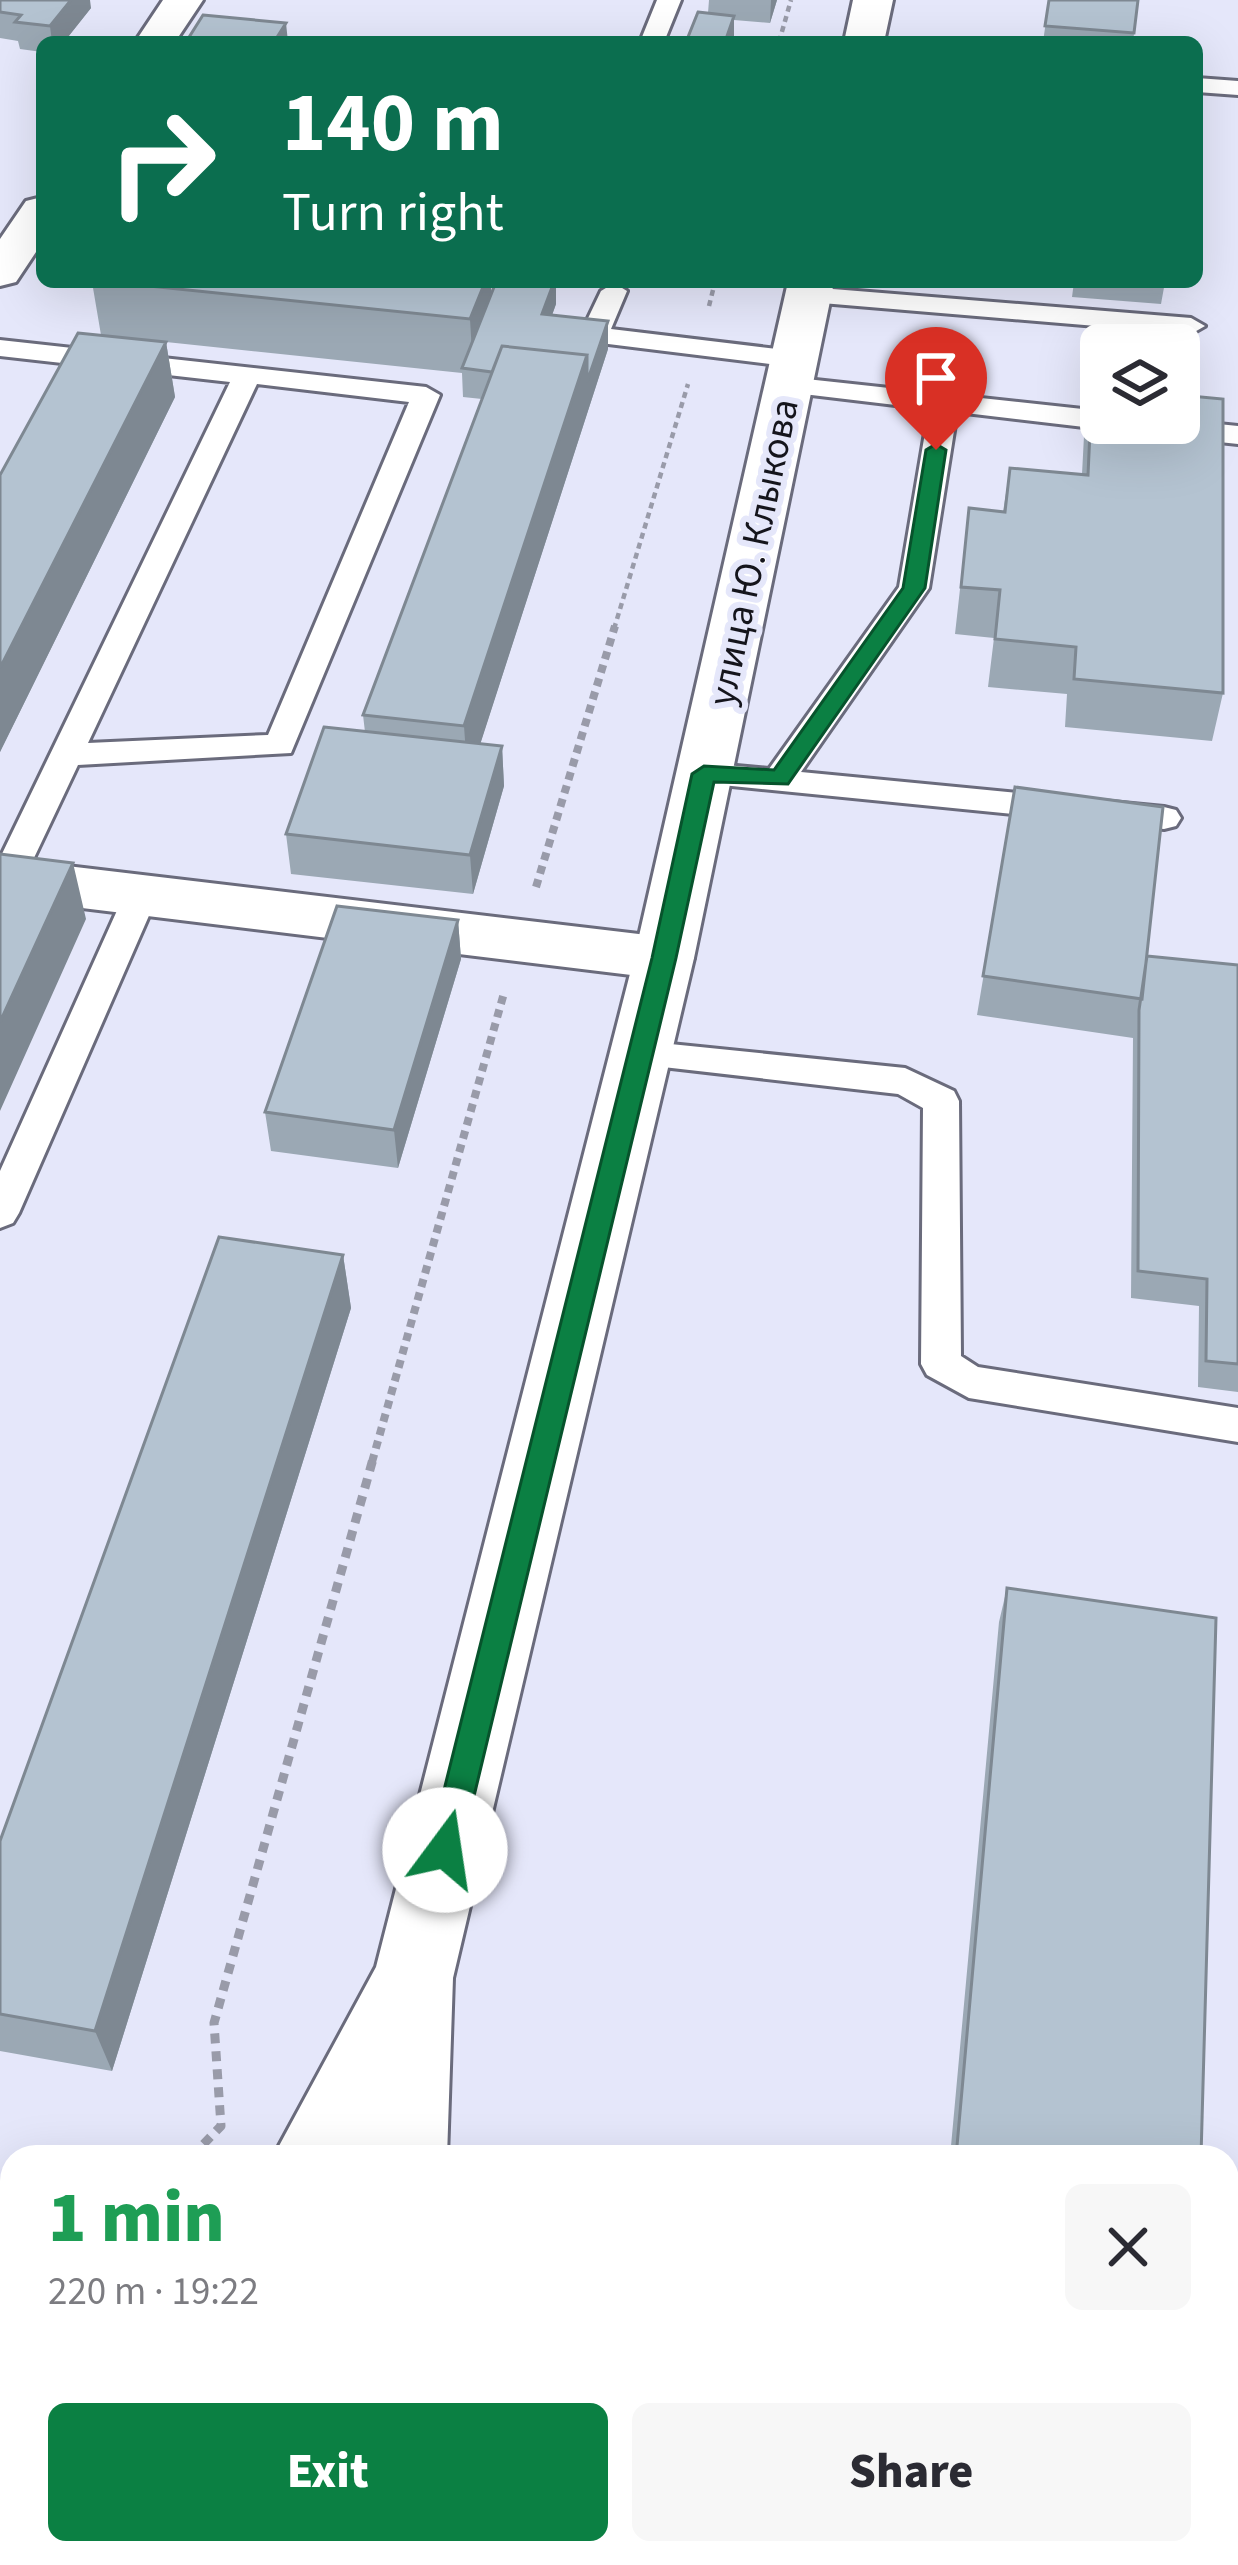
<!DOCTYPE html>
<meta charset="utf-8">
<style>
:root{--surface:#fff;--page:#f7f7f7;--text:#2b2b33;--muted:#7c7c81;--accent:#0b8043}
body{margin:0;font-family:"Source Sans 3",sans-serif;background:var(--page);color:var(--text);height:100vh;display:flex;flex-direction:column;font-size:45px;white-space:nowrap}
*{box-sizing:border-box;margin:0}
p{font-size:39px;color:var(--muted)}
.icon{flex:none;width:66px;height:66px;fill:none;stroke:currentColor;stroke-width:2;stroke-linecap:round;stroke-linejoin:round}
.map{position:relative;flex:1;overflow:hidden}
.details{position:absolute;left:0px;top:2145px;width:1239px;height:420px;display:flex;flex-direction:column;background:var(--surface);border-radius:36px 36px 0 0;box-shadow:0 12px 48px #0002}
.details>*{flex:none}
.hud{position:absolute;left:36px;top:36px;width:1167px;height:252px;border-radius:18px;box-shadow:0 12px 48px #0002;background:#0b6e4f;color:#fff;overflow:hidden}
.buttons{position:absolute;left:1080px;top:324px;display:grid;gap:24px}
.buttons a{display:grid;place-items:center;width:120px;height:120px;border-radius:18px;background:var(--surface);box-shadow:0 12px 48px #0002;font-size:60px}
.pin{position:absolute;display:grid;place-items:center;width:102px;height:102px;color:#fff;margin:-123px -51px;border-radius:50% 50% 50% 0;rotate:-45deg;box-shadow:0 0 12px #0007}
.pin .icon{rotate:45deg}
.me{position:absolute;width:132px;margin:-66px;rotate:14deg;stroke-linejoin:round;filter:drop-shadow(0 0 9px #0008)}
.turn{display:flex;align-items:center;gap:42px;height:252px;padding:0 48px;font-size:54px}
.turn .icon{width:156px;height:156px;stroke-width:2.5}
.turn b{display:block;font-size:84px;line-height:102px}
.round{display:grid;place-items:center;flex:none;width:126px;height:126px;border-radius:18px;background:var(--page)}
.summary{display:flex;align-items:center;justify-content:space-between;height:204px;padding:0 48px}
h1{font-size:72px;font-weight:800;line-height:90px;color:#1e9e55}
.primary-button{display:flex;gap:24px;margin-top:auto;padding:24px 48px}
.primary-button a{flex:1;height:138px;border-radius:18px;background:var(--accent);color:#fff;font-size:48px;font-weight:800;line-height:138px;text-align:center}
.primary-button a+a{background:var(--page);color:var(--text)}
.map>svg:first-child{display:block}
</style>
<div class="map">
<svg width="1238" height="2565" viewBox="0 0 1238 2565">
<rect width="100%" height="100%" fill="#e5e7fa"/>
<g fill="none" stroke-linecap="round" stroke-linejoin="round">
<g stroke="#6a6b7c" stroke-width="6">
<path id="service" d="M657,0H681L664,42H640Z
M1197,78L1238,81V95L1197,92Z
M614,283L627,291L611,329L794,351L808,359L794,367L584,341L580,335L601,291Z
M808,287L1191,318L1205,326L1191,334L798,301L795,295L798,289Z
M0,340L426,387L440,395L291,753L78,765L24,879L19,887L0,889V858L230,382L0,356ZM257,384L409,402L268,735L88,743Z
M788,377L1101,411V423H1113L1101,429L957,412L929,588L801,772L1164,807L1176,810L1181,818L1176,826L1164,829L692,782L688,774L692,766L704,763L769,769L899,587L929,409L778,391L774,385L778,379Z
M1179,420L1238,426V444L1172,437L1158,428Z
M141,883L153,887L158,895L19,1213L13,1223L0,1228V1171L124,895L129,887Z
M641,1041L905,1068L954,1091L959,1101L961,1356L978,1367L1238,1408V1442L969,1398L927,1375L921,1364L923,1108L898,1094L628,1063L623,1054L628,1045Z"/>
</g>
<g stroke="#6a6b7c" stroke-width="6">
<path id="minor" d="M163,0H203L175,42H135Z
M42,197V243L16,282L0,286V239L26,201Z
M0,858L664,937L685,943L694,958L685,973L664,979L0,898Z"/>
</g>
<g stroke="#6a6b7c" stroke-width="6">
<path id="tertiary" d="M435,2553H529L534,2565H440Z"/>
</g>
<g stroke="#6a6b7c" stroke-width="6">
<path id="secondary" d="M853,0H893L884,42H844Z
M788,282H834L694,958L453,1978L447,2157H363V2152L361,2157H273L376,1967L634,958Z
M12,2520V2553H98L93,2565H0V2525Z
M211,2553H315L320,2565H216Z
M343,2553H435V2565H343Z"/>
</g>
<path stroke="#999ba9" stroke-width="4.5" stroke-dasharray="6 4.5" stroke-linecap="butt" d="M779,42L791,0
M709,306L715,282
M614,629L688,384"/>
<path stroke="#999ba9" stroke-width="8" stroke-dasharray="8 6" stroke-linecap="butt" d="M536,887L615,626
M372,1462L504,993"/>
<path stroke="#999ba9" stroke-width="9" stroke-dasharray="10 8" stroke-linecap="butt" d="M191,2157L221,2126L214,2023L373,1459
M0,2351L12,2339"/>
<use href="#service" fill="#fff" fill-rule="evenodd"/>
<use href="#minor" fill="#fff" fill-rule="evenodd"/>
<use href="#tertiary" fill="#fff" fill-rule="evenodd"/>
<use href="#secondary" fill="#fff" fill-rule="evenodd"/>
</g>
<path fill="#9ba8b4" d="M0,0L91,8L64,42H42V52L20,49L18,41L0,38Z
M709,0H777L770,23L734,20V42H686L708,13Z
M1049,0H1138L1133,42H1043Z
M92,282H491V294L556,304L552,315L608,349L480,744L502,746L504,786L473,894L291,874L286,834L365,732L363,715L482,399L463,397L462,373L166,342L175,397L0,752V475L101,335Z
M1074,282H1165L1161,304L1072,297Z
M1092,388L1223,693L1212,741L1065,727L1067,694L988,687L994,638L955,634L969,508L1003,512L1010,468L1082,474L1084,436Z
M1015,787L1147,956L1238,965V1392L1198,1387L1199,1306L1131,1298L1133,1038L977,1015Z
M458,920L461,959L398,1168L271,1151L265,1112Z
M343,1255L351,1308L112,2071L0,2051V1841Z
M1007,1588L1201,2157H950L999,1622Z
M1227,2342L1238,2343V2402L1227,2400Z"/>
<path fill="#7e8892" d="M71,0H90L91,8L64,42H52L50,26Z
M771,0H777L770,23Z
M734,16V42H725Z
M286,23L288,42H274Z
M485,282H491L492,325L473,370L470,319Z
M554,282H556V304L542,343V314Z
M608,321V349L468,782L464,726L587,355Z
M166,342L175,397L0,752V668Z
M502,746L504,786L473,894L470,855Z
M73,863L86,919L0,1111V1022Z
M458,920L461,959L398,1168L394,1130Z
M343,1255L351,1308L112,2071L95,2031Z"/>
<path fill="#b4c3d1" stroke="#7e8892" stroke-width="3" d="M0,0H71L50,26L15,22L21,15L0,12Z
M1049,0H1138L1134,33L1045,26Z
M698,12L734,16L725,42H686Z
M203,15L286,23L274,42H186Z
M110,282H485L470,319Z
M496,282H554L542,314L608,321L587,382V355L502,346L492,372L462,368Z
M78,333L166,342L0,668V475Z
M502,346L587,355L464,726L363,715Z
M1092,388L1101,389V423H1179V395L1223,399V693L1074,679L1076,647L995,639L1000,590L961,587L969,508L1005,512L1010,468L1088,475Z
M324,727L502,746L470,855L286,834Z
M1015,787L1163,807L1142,999L983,976Z
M0,854L73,863L0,1022Z
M337,906L458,920L394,1130L265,1112Z
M1147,956L1238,965V1364L1206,1361L1207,1279L1138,1271L1139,1010Z
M219,1237L343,1255L95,2031L0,2014V1841Z
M1007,1588L1216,1618L1201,2157H956Z
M1227,2342L1238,2343V2377L1227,2375Z"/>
<path fill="#0b8043" stroke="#07532c" stroke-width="3" d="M936,444L946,450L925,588L788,784L714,782L676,958L461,1850L456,1861L445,1865L433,1861L429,1850L652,958L692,774L704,766L774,770L903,588L926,450Z"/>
<g text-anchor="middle" stroke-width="12" stroke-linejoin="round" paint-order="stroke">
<g font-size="39" fill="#15151c" stroke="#e5e7fa">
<text transform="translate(752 552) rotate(-78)" y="14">улица Ю. Клыкова</text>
</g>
</g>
</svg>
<div class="buttons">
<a><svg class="icon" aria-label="layers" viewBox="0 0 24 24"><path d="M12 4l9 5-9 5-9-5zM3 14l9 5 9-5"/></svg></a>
</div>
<div class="pin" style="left:936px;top:450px;background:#d93025"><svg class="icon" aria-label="arrive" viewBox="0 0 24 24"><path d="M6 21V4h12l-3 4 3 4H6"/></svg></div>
<svg class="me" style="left:445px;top:1850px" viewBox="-20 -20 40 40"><circle r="19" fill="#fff"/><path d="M0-13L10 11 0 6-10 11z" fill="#0b8043"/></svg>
<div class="hud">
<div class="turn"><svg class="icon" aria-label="right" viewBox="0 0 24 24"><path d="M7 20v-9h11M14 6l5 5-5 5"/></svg><div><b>140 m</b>Turn right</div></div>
</div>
<section class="details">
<div class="summary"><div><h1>1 min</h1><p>220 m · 19:22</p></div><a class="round"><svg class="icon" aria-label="close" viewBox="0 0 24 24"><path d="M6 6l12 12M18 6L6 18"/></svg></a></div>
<div class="primary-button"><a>Exit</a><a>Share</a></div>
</section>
</div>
